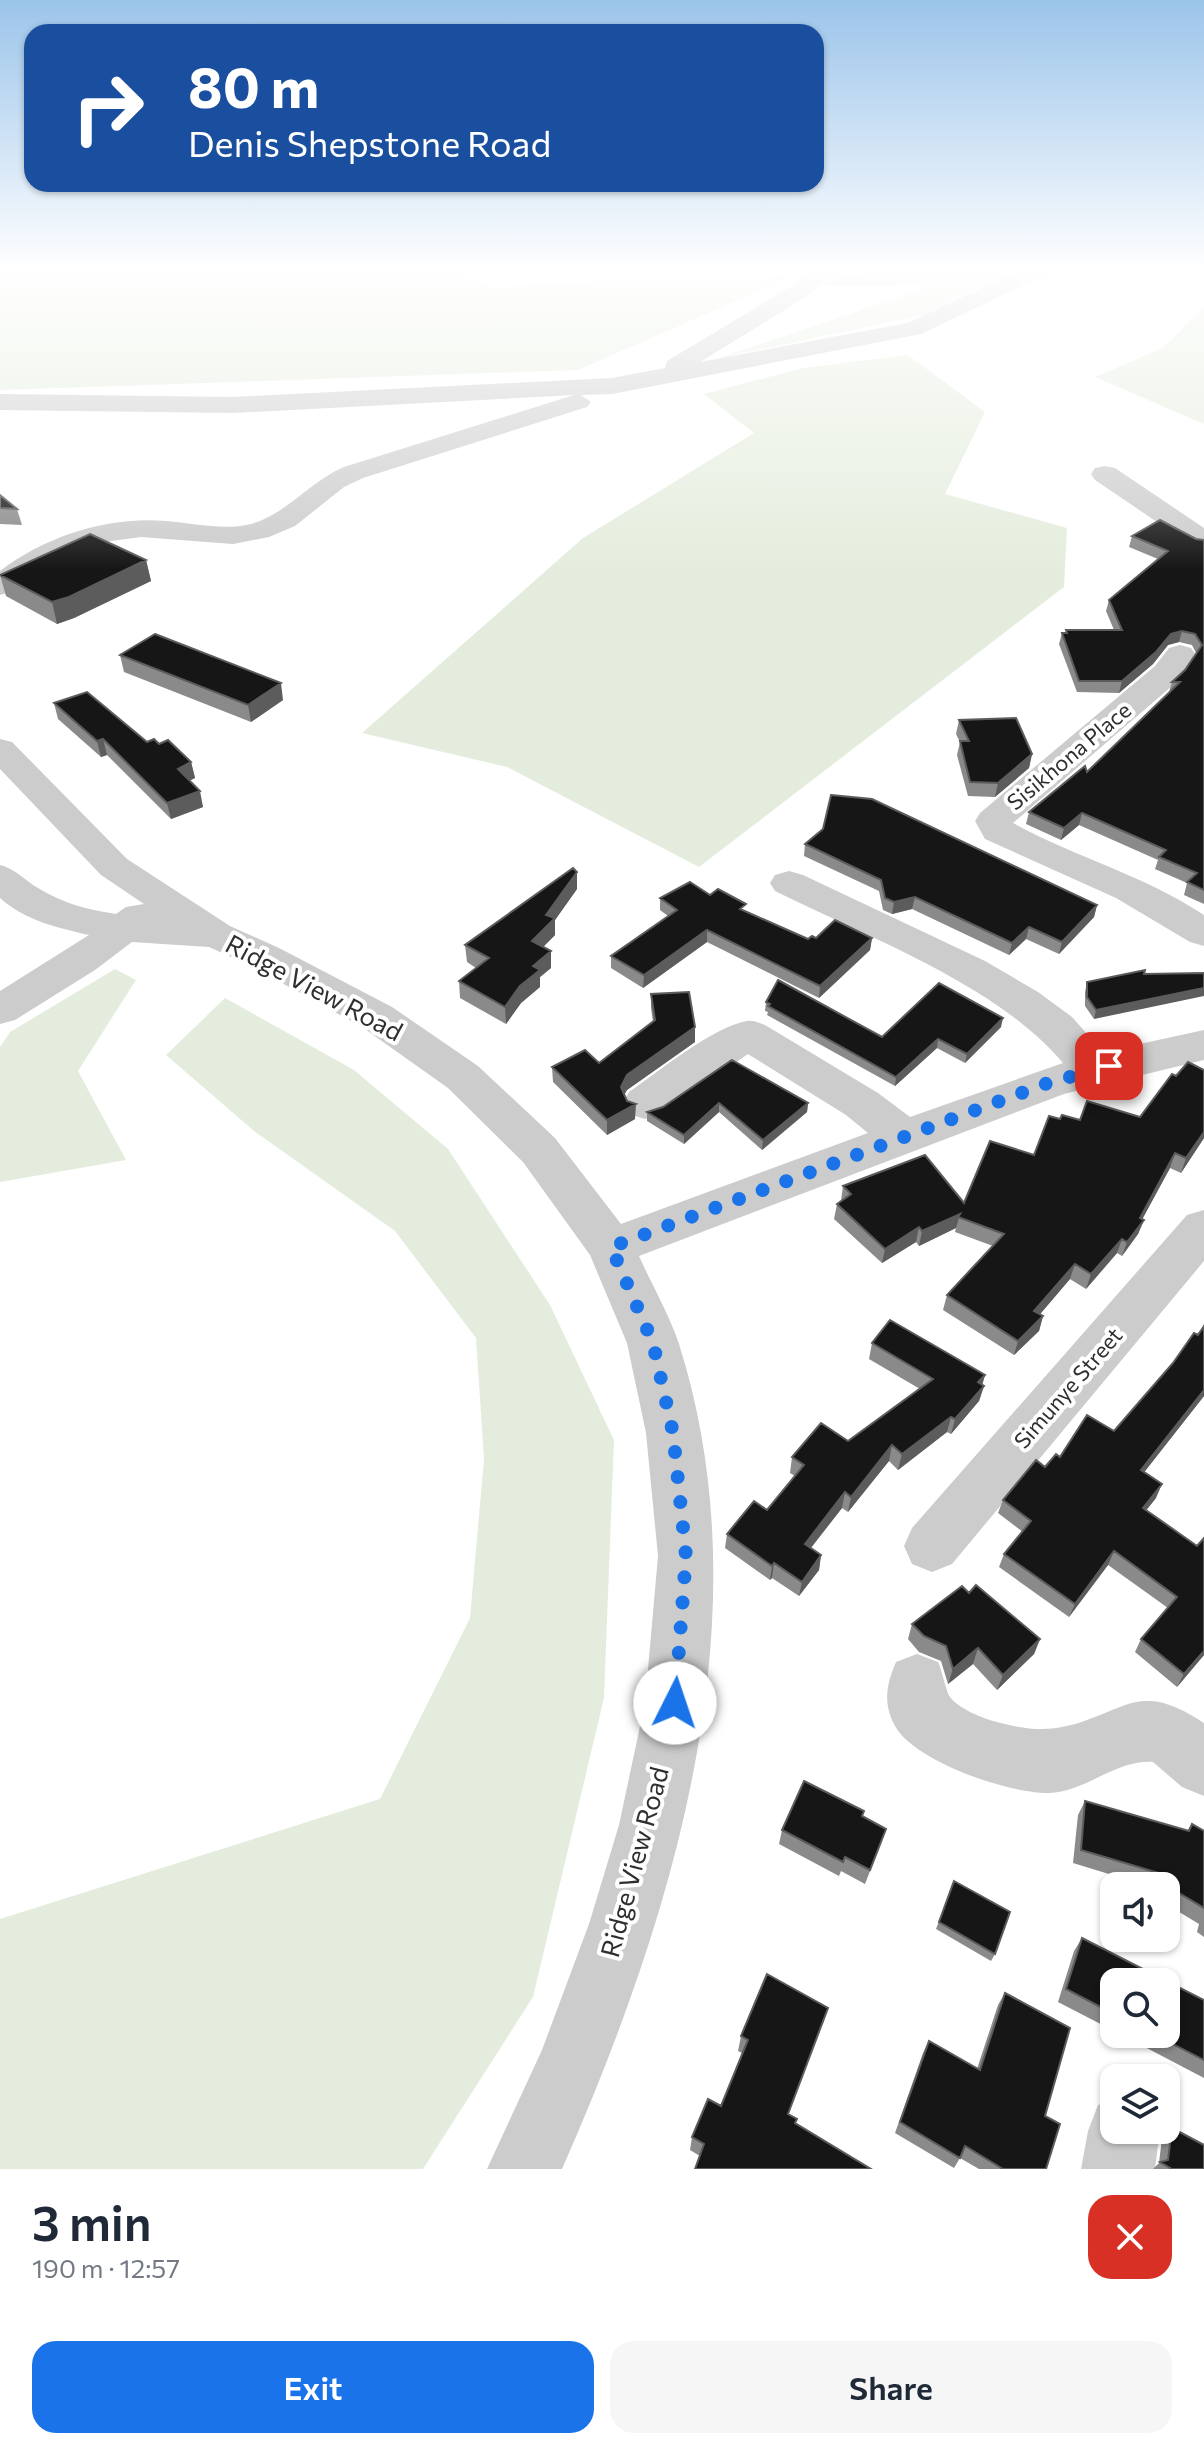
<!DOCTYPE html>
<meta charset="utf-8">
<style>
:root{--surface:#fff;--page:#f6f6f7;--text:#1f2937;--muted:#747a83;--accent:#1a73e8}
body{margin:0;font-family:Commissioner,sans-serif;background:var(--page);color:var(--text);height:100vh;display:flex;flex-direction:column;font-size:30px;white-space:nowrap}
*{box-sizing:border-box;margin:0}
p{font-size:26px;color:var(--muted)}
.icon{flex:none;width:44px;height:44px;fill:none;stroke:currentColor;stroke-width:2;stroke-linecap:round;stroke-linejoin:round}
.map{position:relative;height:2169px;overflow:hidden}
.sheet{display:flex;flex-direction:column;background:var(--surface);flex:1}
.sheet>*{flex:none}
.guide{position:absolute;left:24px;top:24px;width:800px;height:168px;border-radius:24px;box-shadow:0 2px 6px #0004;background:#1a4fa0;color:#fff;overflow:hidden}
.tools{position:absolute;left:1100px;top:1872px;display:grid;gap:16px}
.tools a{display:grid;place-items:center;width:80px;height:80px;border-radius:16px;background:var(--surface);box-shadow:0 2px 6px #0004;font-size:40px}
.pin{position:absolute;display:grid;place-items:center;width:68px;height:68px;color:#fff;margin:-34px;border-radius:16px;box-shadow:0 4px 12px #0006}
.me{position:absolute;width:88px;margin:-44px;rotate:4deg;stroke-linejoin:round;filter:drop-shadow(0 0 6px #0008)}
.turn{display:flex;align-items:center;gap:28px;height:168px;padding:0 32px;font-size:36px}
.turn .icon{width:104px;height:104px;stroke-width:2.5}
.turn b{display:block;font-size:56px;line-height:68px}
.round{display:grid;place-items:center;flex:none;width:84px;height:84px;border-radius:24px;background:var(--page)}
.overview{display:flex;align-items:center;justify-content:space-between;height:136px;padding:0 32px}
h1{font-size:48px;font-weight:600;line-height:60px}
.cta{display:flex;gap:16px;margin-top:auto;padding:16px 32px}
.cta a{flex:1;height:92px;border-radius:24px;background:var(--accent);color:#fff;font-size:32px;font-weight:600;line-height:92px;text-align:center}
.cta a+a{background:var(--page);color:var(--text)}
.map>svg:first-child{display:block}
</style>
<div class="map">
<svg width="1204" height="2169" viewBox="0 0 1204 2169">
<rect width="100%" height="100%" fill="#fff"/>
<path fill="#e4eddd" d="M0,267H437L492,286L793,276L578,370L0,390Z
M964,267H1022L923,315L719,358L898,298Z
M1204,307V424L1095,377L1163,348Z
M908,355L985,412L945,494L1067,528L1064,587L699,867L507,767L362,733L583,538L754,433L704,394L803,368Z
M115,969L136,980L78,1071L126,1160L0,1182V1047L10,1032Z
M225,998L354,1070L448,1149L550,1305L614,1440L604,1698L533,1997L423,2169H0V1919L380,1799L470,1618L484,1459L476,1338L395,1231L254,1131L166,1055Z"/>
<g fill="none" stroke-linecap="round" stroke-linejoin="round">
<path fill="#ccc" fill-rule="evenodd" d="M814,267H838L834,272C874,275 911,266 950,267C931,290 849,287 820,284L806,297L700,362L907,323L1027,267H1055L1052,272L921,334L612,394L581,395L591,402L587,407L363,478L344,487L295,526L269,537L233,544L141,537L104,542L65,557L11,592L0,595V571C46,536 108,516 166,521C194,523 223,531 251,524C287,514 310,481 344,467L574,395L233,413L0,410V394L233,397L612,378L665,368L667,361L790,287Z
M1105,466L1115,468L1204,528V550L1194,547L1095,480L1091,474L1095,468Z
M1180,645L1191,648L1196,655L1179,680L1013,823C1075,857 1144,875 1204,915V946L1190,942L1116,898L985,839L975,821L980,813L1155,666L1169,648Z
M0,739L12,742L127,859L230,926L279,948L392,1007L478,1066L555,1138L621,1224L868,1133L846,1115L748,1054L661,1114L645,1119L629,1114L623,1103L629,1092C658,1072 714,1026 747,1021C753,1020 759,1023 765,1025L878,1093L910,1117L1063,1063C999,986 866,936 775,891L770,883L775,875L789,871L803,875L985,961L1038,992L1072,1017L1103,1052L1204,1030V1060L1064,1094L639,1256C652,1285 669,1314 679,1344C766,1618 673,1917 562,2169H487L542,2050L589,1924L619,1825L645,1703L658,1556L646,1433L627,1343L590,1255L523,1162L448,1088L362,1027L251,966L209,947L132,942L95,970L15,1020L0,1024V991L89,935C58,928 24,920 0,898V865C16,869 24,880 38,888C62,903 88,910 116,914L126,907L144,904L101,875L0,769Z
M1204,1210V1261L952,1564L932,1572L912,1564L904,1546L912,1528L1187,1215Z
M917,1654L938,1662C942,1670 946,1692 950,1697C958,1708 980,1717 993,1721C1036,1733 1059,1732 1100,1715C1115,1709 1131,1701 1147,1701C1166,1700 1189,1713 1204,1723V1796L1182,1787L1153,1762C1116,1759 1086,1792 1049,1793C1010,1794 915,1762 895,1726C883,1704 886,1685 896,1662Z
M1114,2099V2130H1160L1155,2169H1081L1088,2131L1098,2105Z"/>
</g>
<path fill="#8a8a8a" d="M0,495L17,509L22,525L0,524Z
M1132,536L1196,539L1204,540V904L1184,895L1187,883L1155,869L1158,860L1079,825L1061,840L1026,824L1029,812L1087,772L1169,692L1172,682L1185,670L1196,653L1192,645L1179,642L1168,645L1153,664L1119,693L1077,692L1059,644L1062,633H1066V630H1114L1106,611L1109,600L1158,559L1129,547Z
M146,560L151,581L74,618L57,624L6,596L0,575Z
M120,655L283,700L251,722L124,672Z
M54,703L147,742L159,744L191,762L195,778L190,780L203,807L171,819L107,755L101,757L58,719Z
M959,720L1032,754L1029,768L995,797L968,796L957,755L960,742L956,734Z
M805,844L1097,905L1094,917L1059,954L1026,939L1009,955L912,909L892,914L883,910L879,891L804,856Z
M577,872V889L555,920V935L543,947L551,951V968L540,977V987L521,1003L506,1024L460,998L459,981L476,968L467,962L465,945Z
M710,895L808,939L816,938H872L870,950L819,998L707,942L643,988L611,968V956L668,916L660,910V898Z
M1145,970L1094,1019L1085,1006V992L1087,982Z
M651,994L695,1027V1042L627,1090L624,1095L635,1119L607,1135L553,1082L552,1067L599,1063L653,1022L651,1008Z
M766,1002L882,1037L1001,1027L965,1063L937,1048L895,1086L767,1015L768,1012L765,1011Z
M732,1060L808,1103L807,1112L762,1150L719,1112L684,1144L647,1121V1112L663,1107Z
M1060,1119L1080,1120L1204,1138L1181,1173L1170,1168L1142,1219L1144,1220L1138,1234L1122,1256L1117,1253L1086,1289L1070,1279L1040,1314L1043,1316L1039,1331L1014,1355L943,1310L947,1295L993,1246L955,1232L956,1228L919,1246L916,1242L882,1263L834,1219L837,1204L841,1201L843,1186L964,1203L1034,1155Z
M1204,1326V1396L1144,1472L1156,1498L1146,1510L1197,1546L1204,1538V1655L1177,1687L1135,1652L1141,1639L1168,1608L1108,1565L1069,1617L999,1567L1004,1554L1023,1532L998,1513L1003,1500L1045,1467L1060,1457L1114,1431Z
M872,1343L985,1375L982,1385L984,1386L979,1401L951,1434L947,1432L898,1470L889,1461L848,1512L842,1508L811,1548L821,1555L819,1570L799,1596L772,1578L770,1580L725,1548L727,1534L767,1510L795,1476L790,1473L792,1457L848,1441L920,1389L869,1359Z
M969,1593L1040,1639L1034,1654L997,1690L973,1664L948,1684L941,1661L919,1652L908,1639L912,1624Z
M1085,1801L1187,1831L1192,1824L1204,1831V1937L1197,1932L1199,1924L1166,1904V1886H1148L1073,1863L1078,1815Z
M864,1811L862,1817L881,1843L865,1884L841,1871L839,1876L779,1844L782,1830Z
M954,1881L995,1954L991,1961L936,1929Z
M1082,1938L1204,2000V2078L1120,2034H1166L1114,1982V2031L1058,2002L1074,1951Z
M1005,1993L1045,2116L1046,2169H979L960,2158L954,2168L895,2133L923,2053L929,2041L977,2069L998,2005Z
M828,2008L823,2023L700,2156L690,2150L692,2137L721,2106L742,2053L738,2051L741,2036Z
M1172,2128L1204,2169H1153L1159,2163L1162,2138Z"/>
<path fill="#5c5c5c" d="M146,560L151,581L74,618L57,624L52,602Z
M1182,631L1179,642L1168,645L1153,664L1119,693L1122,681L1171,634Z
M281,683L283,700L251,722L248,705Z
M103,739L107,755L101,757L97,741Z
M1032,754L1029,768L995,797L998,783Z
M191,762L195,778L181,785L178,769Z
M200,791L203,807L171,819L167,803Z
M1082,813L1079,825L1061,840L1064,828Z
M577,872V889L555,920V935L532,958V941L546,915Z
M915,897L912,909L892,914L894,902Z
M1097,905L1094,917L1059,954L1062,942Z
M1029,927L1026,939L1009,955L1012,943Z
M707,930V942L643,988L644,975Z
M872,938L870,950L819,998L820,986Z
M551,951V968L540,977V987L521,1003L506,1024L505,1007L533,966Z
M1204,988V996L1094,1019L1096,1010Z
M1003,1018L1001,1027L965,1063L967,1054Z
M695,1027V1042L627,1090L620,1102L621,1087L627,1075Z
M938,1039L937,1048L895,1086L896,1077Z
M719,1103V1112L684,1144V1135Z
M808,1103L807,1112L762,1150L763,1140Z
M636,1104L635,1119L607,1135V1120Z
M1204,1132V1138L1181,1173L1186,1158Z
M1175,1153L1170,1168L1137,1229L1144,1220L1138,1234L1122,1256L1127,1242Z
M960,1214L956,1228L919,1246L922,1231Z
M919,1227L916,1242L882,1263L885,1249Z
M1122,1239L1117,1253L1086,1289L1091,1274Z
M1075,1264L1070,1279L1030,1326L1034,1311Z
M1043,1316L1039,1331L1014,1355L1018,1341Z
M985,1375L981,1389L984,1386L979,1401L951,1434L955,1419L978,1382Z
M1204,1390V1396L1135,1484L1141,1470Z
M951,1417L947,1432L898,1470L902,1454Z
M892,1445L889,1461L848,1512L851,1497Z
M1162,1484L1156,1498L1137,1522L1143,1508Z
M845,1492L842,1508L802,1559L805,1544Z
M1114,1551L1108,1565L1069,1617L1075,1604Z
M821,1555L819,1570L799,1596L802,1582Z
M774,1563L772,1578L770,1580L772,1566Z
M1040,1639L1034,1654L997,1690L1003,1675Z
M978,1648L973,1664L948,1684L953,1669Z
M1204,1651V1655L1177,1687L1184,1674Z"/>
<path fill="#161616" stroke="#5c5c5c" stroke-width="2" d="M0,495L17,509L0,508Z
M1160,520L1196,539L1204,540V890L1187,882L1197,873L1159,857L1166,850L1082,813L1064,828L1029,812L1085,766L1087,772L1180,682H1172L1185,670L1202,645L1195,634L1182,631L1171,634L1156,652L1122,681H1079L1062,633H1067L1066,630H1122L1109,600L1168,551L1132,536Z
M90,534L146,560L69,597L52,602L0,575Z
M155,634L281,683L248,705L120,655Z
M87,692L147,742L154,739L159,744L168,740L191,762L178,769L200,791L167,803L103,739L97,741L54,703Z
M1016,718L1032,754L998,783L970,782L960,741H969L959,720Z
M831,795L872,799L1097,905L1062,942L1029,927L1012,943L915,897L894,902L885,898L881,880L805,844L823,829Z
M573,868L577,872L546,915L555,918L532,941L551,951L533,966L540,970L520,986L505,1007L459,981L489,958L465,945Z
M690,882L710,895L718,889L746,904L740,909L808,939L812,936L816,938L835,920L872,938L820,986L707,930L644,975L611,956L677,910L660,898Z
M1145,970L1144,974L1204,973V988L1096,1010L1087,997V982Z
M778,980L882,1037L939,983L1003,1018L967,1054L938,1039L896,1077L768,1006L770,1004L766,1002Z
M689,992L695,1027L627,1075L621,1087L627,1101L636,1104L607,1120L552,1067L585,1050L599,1063L655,1020L651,994Z
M732,1060L808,1103L763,1140L719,1103L684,1135L647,1112L663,1107Z
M1188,1062L1204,1070V1132L1186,1158L1175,1153L1140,1218L1144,1220L1127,1242L1122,1239L1091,1274L1075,1264L1034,1311L1043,1316L1018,1341L947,1295L1004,1234L958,1217L960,1214L922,1231L919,1227L885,1249L837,1204L851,1194L843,1186L925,1155L964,1203L990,1141L1034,1155L1049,1116L1060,1119L1062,1115L1080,1120L1087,1101L1140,1117L1172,1074L1176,1076Z
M890,1320L985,1375L978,1382L984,1386L955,1419L951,1417L902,1454L892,1445L851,1497L845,1492L805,1544L821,1555L802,1582L774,1563L772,1566L727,1534L754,1501L767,1510L804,1465L792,1457L821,1423L848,1441L933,1379L872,1343Z
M1204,1326V1390L1141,1470L1162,1484L1143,1508L1197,1546L1204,1538V1651L1184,1674L1141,1639L1177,1597L1114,1551L1075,1604L1004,1554L1031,1521L1003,1500L1036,1460L1045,1467L1056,1454L1060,1457L1087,1415L1114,1431L1173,1363L1194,1333L1198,1335Z
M976,1585L1040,1639L1003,1675L978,1648L953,1669L946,1646L924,1636L912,1624L962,1586L969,1593Z
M804,1781L864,1811L862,1816L886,1829L870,1870L845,1857L843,1862L782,1830Z
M1085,1801L1189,1831L1192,1824L1204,1831V1908L1169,1887L1172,1877L1081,1850Z
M954,1881L1010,1912L995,1954L939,1922Z
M1082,1938L1204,2000V2060L1153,2034H1166V1982H1114V2014L1066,1989Z
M767,1974L828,2008L788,2114L797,2119L795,2123L871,2169H695L704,2144L692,2137L708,2099L721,2106L748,2040L741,2036Z
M1005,1993L1070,2028L1045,2116L1060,2124L1046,2169H1003L965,2146L960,2158L900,2122L929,2041L980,2070Z
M1172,2128L1204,2145V2169H1172L1160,2162L1168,2160Z"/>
<linearGradient id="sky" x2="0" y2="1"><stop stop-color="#9bc4ea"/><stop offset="0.47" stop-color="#fff"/><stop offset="1" stop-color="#fff" stop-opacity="0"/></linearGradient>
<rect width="1204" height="570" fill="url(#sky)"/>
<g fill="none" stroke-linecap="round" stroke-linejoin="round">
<path stroke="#1a73e8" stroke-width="14" stroke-dasharray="0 25.2" d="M675,1703L686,1556L673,1433L653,1343L611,1247L1048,1083L1109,1066"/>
</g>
<g text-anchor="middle" stroke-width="8" stroke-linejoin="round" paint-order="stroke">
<g font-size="22" fill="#2f2f2f" stroke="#fff">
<text transform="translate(1069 756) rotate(-40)" y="8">Sisikhona Place</text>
<text transform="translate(1068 1388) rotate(-49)" y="8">Simunye Street</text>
</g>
<g font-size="26" fill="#2f2f2f" stroke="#fff">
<text transform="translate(314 988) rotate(28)" y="9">Ridge View Road</text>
<text transform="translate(635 1862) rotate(-75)" y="9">Ridge View Road</text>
</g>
</g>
</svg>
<div class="tools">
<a><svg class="icon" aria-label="sound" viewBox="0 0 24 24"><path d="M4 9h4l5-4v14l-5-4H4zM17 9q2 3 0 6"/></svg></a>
<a><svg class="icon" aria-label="search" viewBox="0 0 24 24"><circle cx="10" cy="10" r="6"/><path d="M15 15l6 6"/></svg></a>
<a><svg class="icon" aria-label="layers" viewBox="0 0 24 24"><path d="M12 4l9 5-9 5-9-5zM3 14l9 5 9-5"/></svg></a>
</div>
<div class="pin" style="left:1109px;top:1066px;background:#d93025"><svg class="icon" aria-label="arrive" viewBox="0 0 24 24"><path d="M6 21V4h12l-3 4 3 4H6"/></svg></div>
<svg class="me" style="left:675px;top:1703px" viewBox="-20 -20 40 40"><circle r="19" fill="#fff"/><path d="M0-13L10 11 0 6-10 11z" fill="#1a73e8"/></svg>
<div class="guide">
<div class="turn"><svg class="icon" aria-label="right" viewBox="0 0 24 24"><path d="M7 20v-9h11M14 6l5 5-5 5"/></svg><div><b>80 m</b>Denis Shepstone Road</div></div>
</div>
</div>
<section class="sheet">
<div class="overview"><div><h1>3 min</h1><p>190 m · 12:57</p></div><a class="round" style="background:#d93025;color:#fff"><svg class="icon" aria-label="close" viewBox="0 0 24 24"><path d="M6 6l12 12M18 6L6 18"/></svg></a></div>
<div class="cta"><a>Exit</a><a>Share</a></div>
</section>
